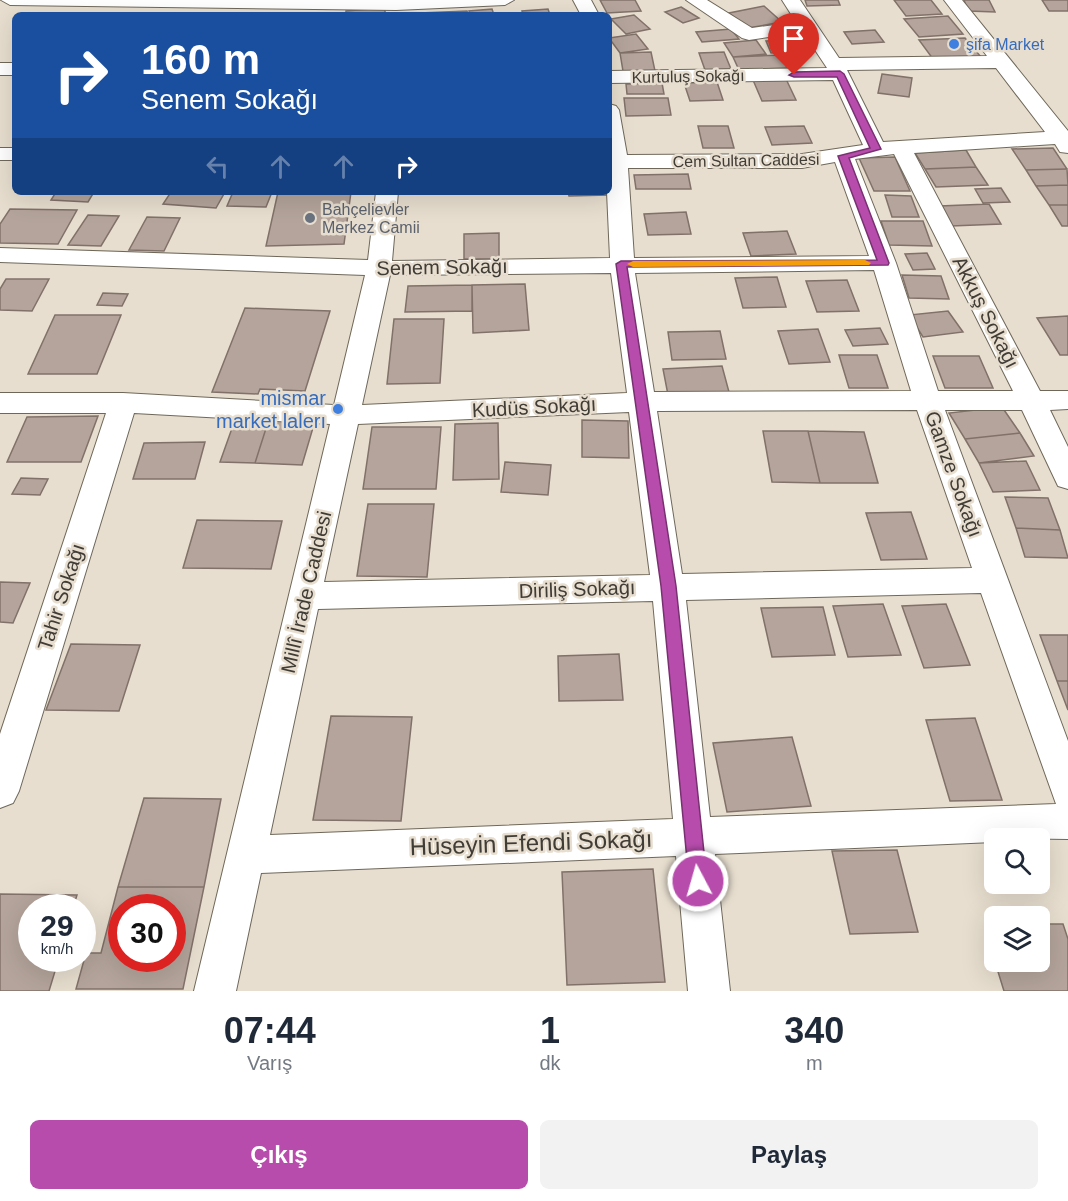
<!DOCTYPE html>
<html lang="tr">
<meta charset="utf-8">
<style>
:root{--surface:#fff;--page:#f2f2f3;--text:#1f2937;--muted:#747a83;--accent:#b84cad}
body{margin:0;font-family:Arial,sans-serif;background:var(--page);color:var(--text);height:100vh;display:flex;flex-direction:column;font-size:22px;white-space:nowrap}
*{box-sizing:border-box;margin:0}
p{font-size:20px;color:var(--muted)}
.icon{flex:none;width:33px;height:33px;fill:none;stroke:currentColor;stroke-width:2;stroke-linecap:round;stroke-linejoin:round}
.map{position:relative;height:991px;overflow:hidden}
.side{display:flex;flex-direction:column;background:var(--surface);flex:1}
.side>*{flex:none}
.hud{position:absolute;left:12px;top:12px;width:600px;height:183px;border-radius:9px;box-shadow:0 6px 24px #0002;background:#1a4fa0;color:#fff;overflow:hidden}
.buttons{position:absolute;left:984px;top:828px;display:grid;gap:12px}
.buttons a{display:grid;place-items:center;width:66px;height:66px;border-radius:9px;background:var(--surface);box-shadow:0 6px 24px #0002;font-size:30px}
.speed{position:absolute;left:18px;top:894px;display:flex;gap:12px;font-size:30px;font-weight:700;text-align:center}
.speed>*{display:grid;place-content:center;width:78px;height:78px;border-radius:50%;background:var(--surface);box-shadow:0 6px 24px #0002;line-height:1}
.speed small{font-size:15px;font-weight:400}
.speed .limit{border:9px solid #d22;background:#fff;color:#111}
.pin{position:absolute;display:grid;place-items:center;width:51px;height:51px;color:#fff;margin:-62px -26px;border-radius:50% 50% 50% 0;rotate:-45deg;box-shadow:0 0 6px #0007}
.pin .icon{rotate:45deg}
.me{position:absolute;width:66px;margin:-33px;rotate:354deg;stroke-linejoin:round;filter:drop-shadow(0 0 4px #0008)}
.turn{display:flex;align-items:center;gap:21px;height:126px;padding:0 30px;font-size:27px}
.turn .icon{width:78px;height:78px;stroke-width:2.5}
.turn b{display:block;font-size:42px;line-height:51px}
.lanes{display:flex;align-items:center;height:57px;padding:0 30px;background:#0003;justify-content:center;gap:30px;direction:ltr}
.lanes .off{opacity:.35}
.eta{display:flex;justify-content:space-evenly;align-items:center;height:102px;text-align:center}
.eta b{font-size:36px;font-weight:700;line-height:42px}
.action{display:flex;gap:12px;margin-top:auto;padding:12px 30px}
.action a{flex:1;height:69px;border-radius:9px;background:var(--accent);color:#fff;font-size:24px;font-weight:700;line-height:69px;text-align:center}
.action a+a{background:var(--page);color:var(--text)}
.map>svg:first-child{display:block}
</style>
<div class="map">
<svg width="1068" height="991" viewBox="0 0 1068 991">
<rect width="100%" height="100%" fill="#e7decf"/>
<path fill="#b4a49b" stroke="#817169" stroke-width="1.5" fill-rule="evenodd" d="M600,0H635L641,11L607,13Z
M805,0H838L840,5L807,6Z
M894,0H931L942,14L906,16Z
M964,0H989L995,12L968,11Z
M1042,0H1068V11H1049Z
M764,6L782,22L748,28L729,13Z
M681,7L699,18L683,23L665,12Z
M384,8L386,15H346V11Z
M492,9L494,15H470L469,11Z
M548,9L550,15H523L522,11Z
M467,11L468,15H420V13Z
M634,15L650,29L626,34L611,19Z
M948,16L963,34L919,37L904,19Z
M731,29L739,39L702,42L696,32Z
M875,30L884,42L852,44L844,32Z
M636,34L648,49L620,53L609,38Z
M965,38L981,57L933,59L919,40Z
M756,40L766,54L733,57L724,43Z
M796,40L802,52L771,53L766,41Z
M651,52L655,71H623L620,53Z
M724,52L731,69L705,70L699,53Z
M782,55L787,68L739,70L733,57Z
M882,74L912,78L909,97L878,93Z
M786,79L796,100L762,101L753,80Z
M717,82L723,100L690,101L684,83Z
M662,83L664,94H627L626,84Z
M624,98H668L671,115L626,116Z
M698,126H728L734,148H703Z
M804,126L812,143L772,145L765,127Z
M1053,148L1067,169L1026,170L1012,149Z
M966,150L976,167L925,169L915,153Z
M895,157L910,191H874L859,158Z
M976,167L988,185L936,187L925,169Z
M1067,169L1068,185L1036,186L1026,170Z
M688,174L691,189H636L634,175Z
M1068,185V205H1049L1036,186Z
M1001,188L1010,202L983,203L975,189Z
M56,192H94L88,202L51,200Z
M171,192H225L216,208L163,204Z
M233,192H272L266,207L227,206Z
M278,192H351L344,244L266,246Z
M568,192H607L608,195L569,196Z
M885,195L911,196L919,217H892Z
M989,204L1001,224L951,226L940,206Z
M1049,205H1068V226H1062Z
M10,209L77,210L58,244L0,243V224Z
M686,212L691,234L648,235L644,214Z
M88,215L119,216L101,246L68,245Z
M147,217L180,218L164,251L129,250Z
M881,221H923L932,246L889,245Z
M787,231L796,254L751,256L743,233Z
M499,233V259H464V234Z
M927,253L935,269L913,270L905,254Z
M902,275L941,276L949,299L909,298Z
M777,277L786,307L743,308L735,278Z
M6,279H49L32,311L0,310V289Z
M847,280L859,311L817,312L806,281Z
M525,284L529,330L473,333L472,285Z
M472,285V311L405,312L408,286Z
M103,293L128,294L122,306L97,305Z
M245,308L330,311L305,391L260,389L258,394L212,392Z
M948,311L963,332L923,337L909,315Z
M55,315H121L97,374H28Z
M1068,316V355H1060L1037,318Z
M394,319H444L440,383L387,384Z
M880,328L888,344L853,346L845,330Z
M818,329L830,362L789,364L778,331Z
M720,331L726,359L672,360L668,332Z
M839,355H877L888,388H849Z
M933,356H979L993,388H945Z
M722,366L729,392L668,395L663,369Z
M1002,407L1020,433L965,439L949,413Z
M98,416L81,462H7L27,417Z
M236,417L269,419L255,463L220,462Z
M269,419L315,421L302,465L255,463Z
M582,420L628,421L629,458L582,457Z
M498,423L499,479L453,480L455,424Z
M372,427H441L436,489H363Z
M763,431H808L820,483L772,482Z
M808,431L864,432L878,483H820Z
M1020,433L1034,456L979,463L965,439Z
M205,442L195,479H133L144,443Z
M1026,461L1040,490L993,492L979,463Z
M505,462L551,465L548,495L501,492Z
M21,478L48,479L40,495L12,494Z
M1005,497L1048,498L1060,530L1016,528Z
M368,504H434L427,577L357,576Z
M911,512L927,559L881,560L866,513Z
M197,520L282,521L271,569L183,568Z
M1016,528L1060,530L1068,558L1025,557Z
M0,582L30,583L13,623L0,622Z
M883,604L901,655L848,657L833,606Z
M946,604L970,665L924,668L902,606Z
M823,607L835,655L772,657L761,608Z
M1040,635H1068V681H1057Z
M71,644L140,645L119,711L46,710Z
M619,654L623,700L559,701L558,656Z
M1057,681H1068V710Z
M331,716L412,717L401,821L313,820Z
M975,718L1002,800L950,801L926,720Z
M792,737L811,806L727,812L713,743Z
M144,798L221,799L204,887H118Z
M897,850L918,932L850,934L832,851Z
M653,869L665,982L567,985L562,872Z
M118,887H204L183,989H76L86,953H101ZM122,908H172V958H122Z
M0,894L77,895L73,908H32V958H59L49,991H0Z
M1040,924H1063L1068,939V991H1004L995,962H1040Z
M985,925H994V960Z"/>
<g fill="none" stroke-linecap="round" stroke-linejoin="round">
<g stroke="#6f685a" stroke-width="2">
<path id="street" d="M1,0H514L505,5L396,10L10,5Z
M573,0H591L599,15H581Z
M686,0H707L752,28L796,22L782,0H800L839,58L987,56L944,0H962L1068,131V153L1060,152L1055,144L914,153L1040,391H1068V409L1050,410L1068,447V489L1058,486L1022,410H945L1068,741V839L994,838V842L715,854L730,991H688L676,856L261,873L236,991H194L330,424L134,413L19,791L13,803L0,808V734L106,413H0V393H123L334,405L365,275L0,262V248L368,260L376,192H398L392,261L610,258L607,192L609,104L616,106L619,110L627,155L802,154L863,145L833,80L609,83V71L827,68L803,32L749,40L742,38ZM996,68L1045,132L883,142L847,70ZM894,154L1013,391H938L896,263L855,159ZM835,162L869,256L634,258L628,168H802ZM874,270L911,391L654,392L635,273ZM611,273L627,393L362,405L390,275ZM917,410L972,568L682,574L657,411ZM629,412L650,575L324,582L358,424ZM981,593L1056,804L710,817L686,600ZM653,601L673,819L270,835L318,609Z
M0,63H15V75H0Z
M0,148H15V160H0Z"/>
</g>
<use href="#street" fill="#fff" fill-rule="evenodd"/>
</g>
<path fill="#b84cad" stroke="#783170" stroke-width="1.5" d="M840,71L844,74L881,149L849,158L889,263L888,265L627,267L676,586L707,881L704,887L698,890L691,887L689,881L661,586L616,264L621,261L877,260L838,156L870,148L837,77H794L789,75L794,72Z"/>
<path fill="#f59e0b" d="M865,260L871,263L869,265L633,267L627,264L633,261Z"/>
<g fill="#3f7fe0" stroke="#e7decf" stroke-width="2">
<circle cx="954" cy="44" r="6"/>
<circle cx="338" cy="409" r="6"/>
</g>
<circle fill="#6b7280" stroke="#e7decf" stroke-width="2" cx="310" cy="218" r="6"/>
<g text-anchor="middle" stroke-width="5" stroke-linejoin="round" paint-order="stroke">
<g font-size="16" fill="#366cbe" stroke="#e7decf" text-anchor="start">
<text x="966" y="50">şifa Market</text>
</g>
<g font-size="16" fill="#403c36" stroke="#e7decf">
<text transform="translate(688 76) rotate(-1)" y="6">Kurtuluş Sokağı</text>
<text transform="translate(746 160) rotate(-1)" y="6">Cem Sultan Caddesi</text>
</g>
<g font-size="16" fill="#5b616d" stroke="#e7decf" text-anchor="start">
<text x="322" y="215">Bahçelievler<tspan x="322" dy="18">Merkez Camii</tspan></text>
</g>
<g font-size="20" fill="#403c36" stroke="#e7decf">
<text transform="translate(442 267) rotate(-1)" y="7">Senem Sokağı</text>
<text transform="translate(986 312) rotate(63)" y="7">Akkuş Sokağı</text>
<text transform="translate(534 407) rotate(-3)" y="7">Kudüs Sokağı</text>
<text transform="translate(954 474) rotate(70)" y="7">Gamze Sokağı</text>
<text transform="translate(577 589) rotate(-2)" y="7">Diriliş Sokağı</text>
<text transform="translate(306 592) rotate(-77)" y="7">Millî İrade Caddesi</text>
<text transform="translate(61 597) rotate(-72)" y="7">Tahir Sokağı</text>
</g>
<g font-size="20" fill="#366cbe" stroke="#e7decf" text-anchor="end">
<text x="326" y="405">mismar<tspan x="326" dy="23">market lalerı</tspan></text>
</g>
<g font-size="24" fill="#403c36" stroke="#e7decf">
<text transform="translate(531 843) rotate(-2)" y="8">Hüseyin Efendi Sokağı</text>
</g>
</g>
</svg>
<div class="buttons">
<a><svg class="icon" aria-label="search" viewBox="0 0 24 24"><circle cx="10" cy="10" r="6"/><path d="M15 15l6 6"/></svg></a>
<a><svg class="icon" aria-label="layers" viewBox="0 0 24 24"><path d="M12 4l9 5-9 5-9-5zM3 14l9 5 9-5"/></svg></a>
</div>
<div class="speed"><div>29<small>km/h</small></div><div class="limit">30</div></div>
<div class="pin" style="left:794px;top:75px;background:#d93025"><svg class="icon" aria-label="arrive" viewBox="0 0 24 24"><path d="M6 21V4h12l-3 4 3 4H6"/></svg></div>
<svg class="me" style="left:698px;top:881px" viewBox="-20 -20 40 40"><circle r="17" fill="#b84cad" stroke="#fff" stroke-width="3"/><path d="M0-11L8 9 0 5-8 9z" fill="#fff"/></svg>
<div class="hud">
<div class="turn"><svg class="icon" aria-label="right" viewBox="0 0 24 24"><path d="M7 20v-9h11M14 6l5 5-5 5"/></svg><div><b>160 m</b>Senem Sokağı</div></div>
<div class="lanes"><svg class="icon off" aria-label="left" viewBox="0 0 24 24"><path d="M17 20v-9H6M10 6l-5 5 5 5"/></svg><svg class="icon off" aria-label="ahead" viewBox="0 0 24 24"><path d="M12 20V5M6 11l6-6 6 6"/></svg><svg class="icon off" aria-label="ahead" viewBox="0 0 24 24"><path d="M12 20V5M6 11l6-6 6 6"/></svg><svg class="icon" aria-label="right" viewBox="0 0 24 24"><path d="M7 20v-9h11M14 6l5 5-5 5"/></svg></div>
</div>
</div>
<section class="side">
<div class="eta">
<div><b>07:44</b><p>Varış</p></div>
<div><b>1</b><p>dk</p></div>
<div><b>340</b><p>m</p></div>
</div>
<div class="action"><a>Çıkış</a><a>Paylaş</a></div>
</section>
